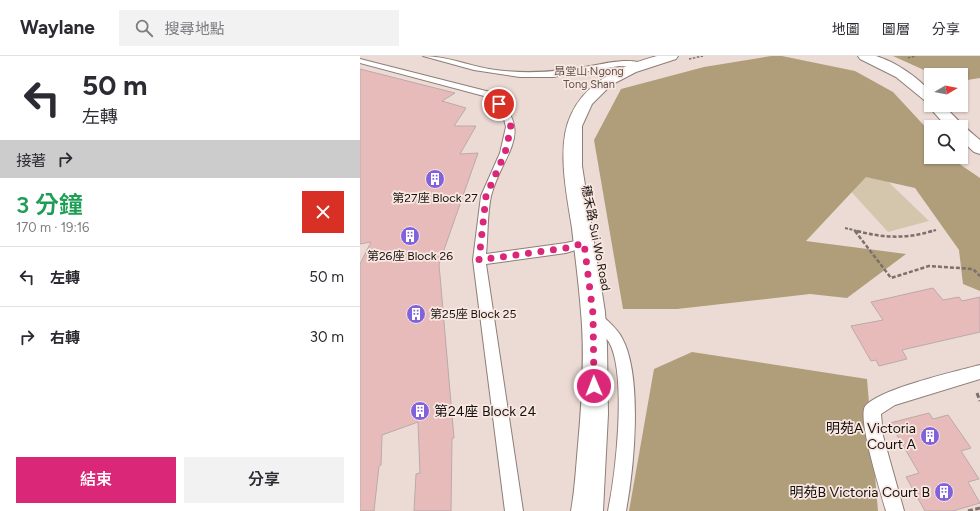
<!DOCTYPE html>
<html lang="zh-TW">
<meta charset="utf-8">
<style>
:root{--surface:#fff;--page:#f2f2f3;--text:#2b2b33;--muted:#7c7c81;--line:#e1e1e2;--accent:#db2777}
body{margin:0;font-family:Figtree,"Noto Sans TC",sans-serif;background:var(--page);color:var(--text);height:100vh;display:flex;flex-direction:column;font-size:15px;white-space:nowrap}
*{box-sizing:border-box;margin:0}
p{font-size:13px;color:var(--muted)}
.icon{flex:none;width:22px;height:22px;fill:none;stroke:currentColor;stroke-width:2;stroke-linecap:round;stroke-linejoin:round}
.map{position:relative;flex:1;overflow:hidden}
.side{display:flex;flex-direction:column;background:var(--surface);width:360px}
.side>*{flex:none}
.top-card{background:#fff;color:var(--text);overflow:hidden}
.needle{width:26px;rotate:80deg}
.tools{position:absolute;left:564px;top:12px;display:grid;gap:8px}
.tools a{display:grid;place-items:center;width:44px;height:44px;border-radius:0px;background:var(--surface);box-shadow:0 1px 3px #0004;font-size:20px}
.pin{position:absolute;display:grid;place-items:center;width:34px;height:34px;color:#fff;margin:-17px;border:2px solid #fff;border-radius:50%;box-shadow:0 1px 4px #0007}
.me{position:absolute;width:44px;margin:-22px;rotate:359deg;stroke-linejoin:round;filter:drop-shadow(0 0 3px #0008)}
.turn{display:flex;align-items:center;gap:14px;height:84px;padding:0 16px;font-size:18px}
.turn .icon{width:52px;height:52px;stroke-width:2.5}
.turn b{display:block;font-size:28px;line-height:34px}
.then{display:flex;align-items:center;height:38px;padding:0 16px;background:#0003;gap:8px;font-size:15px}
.round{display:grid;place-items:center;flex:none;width:42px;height:42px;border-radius:0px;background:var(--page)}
.head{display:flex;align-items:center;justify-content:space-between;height:68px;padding:0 16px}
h1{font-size:24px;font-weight:600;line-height:30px;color:#1e9e55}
.cta{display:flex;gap:8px;margin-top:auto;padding:8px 16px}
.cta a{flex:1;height:46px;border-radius:0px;background:var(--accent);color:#fff;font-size:16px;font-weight:600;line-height:46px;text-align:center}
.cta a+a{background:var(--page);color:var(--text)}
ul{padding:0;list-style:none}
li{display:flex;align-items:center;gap:12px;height:60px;padding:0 16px;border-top:1px solid var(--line)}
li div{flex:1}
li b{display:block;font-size:15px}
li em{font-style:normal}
header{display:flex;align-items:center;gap:24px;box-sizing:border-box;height:56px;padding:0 20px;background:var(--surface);border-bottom:1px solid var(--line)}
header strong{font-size:19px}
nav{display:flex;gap:22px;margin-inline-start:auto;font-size:14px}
.search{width:280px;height:36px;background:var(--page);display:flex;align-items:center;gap:10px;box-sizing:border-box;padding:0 14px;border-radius:0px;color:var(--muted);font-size:15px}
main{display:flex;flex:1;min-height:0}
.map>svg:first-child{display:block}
</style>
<header>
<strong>Waylane</strong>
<div class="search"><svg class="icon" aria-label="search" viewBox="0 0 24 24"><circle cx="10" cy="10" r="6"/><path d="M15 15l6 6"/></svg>搜尋地點</div>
<nav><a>地圖</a><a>圖層</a><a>分享</a></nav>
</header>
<main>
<section class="side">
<div class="top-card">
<div class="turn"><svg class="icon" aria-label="left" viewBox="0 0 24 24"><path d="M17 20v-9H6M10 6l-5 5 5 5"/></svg><div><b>50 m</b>左轉</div></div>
<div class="then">接著<svg class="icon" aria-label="right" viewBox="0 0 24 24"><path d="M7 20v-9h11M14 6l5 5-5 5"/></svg></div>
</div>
<div class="head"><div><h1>3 分鐘</h1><p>170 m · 19:16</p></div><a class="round" style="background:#d93025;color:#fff"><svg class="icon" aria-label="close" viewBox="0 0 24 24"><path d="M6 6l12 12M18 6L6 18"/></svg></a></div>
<ul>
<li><svg class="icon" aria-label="left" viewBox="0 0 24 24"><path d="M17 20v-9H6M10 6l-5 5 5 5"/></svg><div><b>左轉</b></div><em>50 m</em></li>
<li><svg class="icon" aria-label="right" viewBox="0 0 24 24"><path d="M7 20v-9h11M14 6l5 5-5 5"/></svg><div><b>右轉</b></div><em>30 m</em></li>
</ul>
<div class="cta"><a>結束</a><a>分享</a></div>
</section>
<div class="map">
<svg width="620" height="455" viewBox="0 0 620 455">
<rect width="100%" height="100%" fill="#ecdbd5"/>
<path fill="#d4c6ac" d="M512,110L569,165L528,176L475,118Z"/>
<path fill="#b09e7b" d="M411,0H422L495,15L533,36L571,77V101H594L601,109L620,122V235L603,228L599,194L555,132L506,121L446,185L546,198L487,242L450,238L317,253H263L234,84L261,33L344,11Z
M533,0H620V22L601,25V19H575Z
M332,296L507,323L518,455H269L294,313Z"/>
<path fill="#e8bbbb" stroke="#bba9a9" d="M0,13L95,37L82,45L106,52L94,70H116L100,98L118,97L79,208L94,382H92L91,455H54L56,418L60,417L58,366L22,379L21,409L19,410L14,455H0V208L11,186L0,188Z
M573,232L583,244L599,241L602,245L620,241V276L542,294L547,303L519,310L516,304L511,305L491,270L523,264L511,246Z
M569,357L573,363L588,359L611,392L601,395L619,423L608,426L620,447L593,455H565L546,421L559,417L530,367Z"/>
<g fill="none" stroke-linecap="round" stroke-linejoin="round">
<g stroke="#8d7e78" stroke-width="2">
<path id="lane" d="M63,0C86,0 107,9 129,13C166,19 200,16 236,9C247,7 275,1 284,9L280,11L259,10L193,21H160L114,14Z
M0,3L130,36C178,76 143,95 131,140C127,158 128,180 126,198L206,187L224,183L228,184L230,187L228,190L206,197L126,208L163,455H145L113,204L121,140L140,97L146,71L143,59L136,50L124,40L0,7Z
M235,255L240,257C247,265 257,272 262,282C283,320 274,413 266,455H248C256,417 266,325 251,290C246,278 233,272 228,261L230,257Z
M620,309V323L535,349L521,358L523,380L544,455H526C520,434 500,370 504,353C509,335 601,314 620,309Z"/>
</g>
<g stroke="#8d7e78" stroke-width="2">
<path id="secondary" d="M297,0H318L316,3L276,16L251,29L232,48L222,70V110L245,256L247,290L248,358L243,455H211C215,433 216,411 218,389C222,345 225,300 221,256C219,228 215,200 212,172C207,140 196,90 211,59C226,25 263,9 297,0Z
M498,0C504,0 511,0 516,0C536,6 557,21 571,36V49H583C596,62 606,73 620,84V98L614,96L601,84V71H587L570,52L569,48L536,21L500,3Z"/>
</g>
<path stroke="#7b706c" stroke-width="1.5" stroke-dasharray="2.5 1.5" stroke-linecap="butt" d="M548,2L556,0
M329,3L343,0"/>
<path stroke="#7b706c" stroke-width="2" stroke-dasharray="3 1.5" stroke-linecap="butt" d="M485,172L501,176
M495,175L496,176
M569,176L576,174"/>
<path stroke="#7b706c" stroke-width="2.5" stroke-dasharray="4 2" stroke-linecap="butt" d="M495,175L531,222L569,210L613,213L620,220
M497,175C524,182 546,183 572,175"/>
<path stroke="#7b706c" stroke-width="3" stroke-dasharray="5 2.5" stroke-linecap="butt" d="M617,337L620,345
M608,455L620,452"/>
<use href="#lane" fill="#fff" fill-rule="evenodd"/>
<use href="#secondary" fill="#fff" fill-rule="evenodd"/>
</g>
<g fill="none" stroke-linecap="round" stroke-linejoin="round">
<path stroke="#db2777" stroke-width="7" stroke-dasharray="0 12.6" d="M139,48L147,59L151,71L145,97L126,140L119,204L206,192L224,187L233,258L234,330"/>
</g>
<defs>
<g id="building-disc" transform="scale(1)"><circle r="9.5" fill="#8062dd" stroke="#f9e8e2"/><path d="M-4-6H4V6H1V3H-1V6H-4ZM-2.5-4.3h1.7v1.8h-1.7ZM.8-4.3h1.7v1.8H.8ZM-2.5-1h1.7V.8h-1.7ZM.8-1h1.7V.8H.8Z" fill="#fff"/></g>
</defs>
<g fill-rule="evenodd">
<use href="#building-disc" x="75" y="123"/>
<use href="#building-disc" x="50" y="180"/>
<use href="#building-disc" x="56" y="258"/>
<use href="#building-disc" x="60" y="355"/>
<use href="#building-disc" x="570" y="380"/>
<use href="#building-disc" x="584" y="436"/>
</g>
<g text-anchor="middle" stroke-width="3.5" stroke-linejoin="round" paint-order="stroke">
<g font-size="11" fill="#60524d" stroke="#f9e8e2">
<text x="229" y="19">昂堂山 Ngong<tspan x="229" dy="13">Tong Shan</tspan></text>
</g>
<g font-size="12" fill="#171210" stroke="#f9e8e2">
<text x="75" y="146">第27座 Block 27</text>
<text x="50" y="204">第26座 Block 26</text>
<text x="70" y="262" text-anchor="start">第25座 Block 25</text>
</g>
<g font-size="12" fill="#171210" stroke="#f9e8e2">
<text transform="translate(236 182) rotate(79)" y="4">穗禾路 Sui Wo Road</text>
</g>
<g font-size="14" fill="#171210" stroke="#f9e8e2" text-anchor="end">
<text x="74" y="360" text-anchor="start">第24座 Block 24</text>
<text x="556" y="377">明苑A Victoria<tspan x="556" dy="16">Court A</tspan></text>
<text x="570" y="441">明苑B Victoria Court B</text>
</g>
</g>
</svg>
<div class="tools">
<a><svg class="needle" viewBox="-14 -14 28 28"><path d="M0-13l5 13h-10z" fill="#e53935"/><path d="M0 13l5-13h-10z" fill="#7c7c81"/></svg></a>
<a><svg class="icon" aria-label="search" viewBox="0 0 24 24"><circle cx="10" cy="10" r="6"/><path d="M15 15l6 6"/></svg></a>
</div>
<div class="pin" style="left:139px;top:48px;background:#d93025"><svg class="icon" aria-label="arrive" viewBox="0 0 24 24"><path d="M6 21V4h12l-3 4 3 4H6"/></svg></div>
<svg class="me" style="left:234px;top:330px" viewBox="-20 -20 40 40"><circle r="17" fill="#db2777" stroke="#fff" stroke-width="3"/><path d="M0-11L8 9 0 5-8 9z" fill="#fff"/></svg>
</div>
</main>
